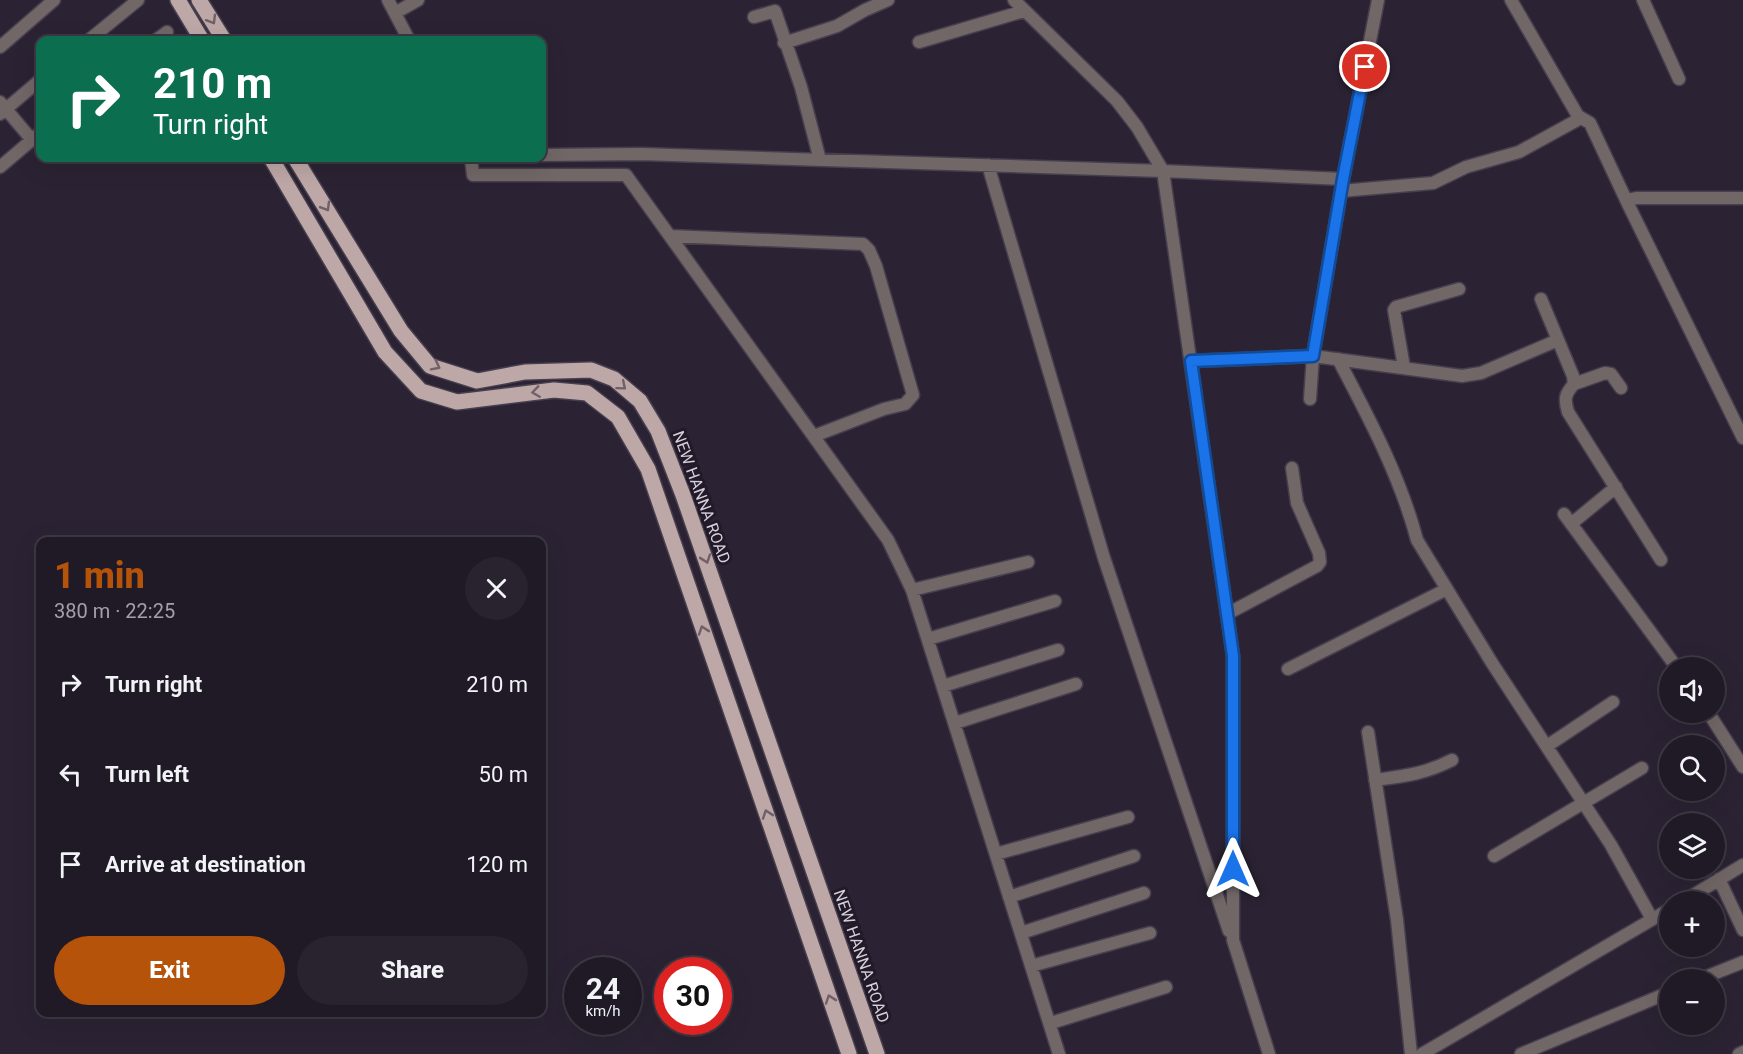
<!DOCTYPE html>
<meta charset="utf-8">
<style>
:root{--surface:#201a26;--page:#28232e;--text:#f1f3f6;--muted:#a2a1a7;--line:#3d3843;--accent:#b45309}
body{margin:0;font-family:Roboto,sans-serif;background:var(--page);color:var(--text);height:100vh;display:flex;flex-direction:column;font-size:22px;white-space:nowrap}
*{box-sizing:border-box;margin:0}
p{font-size:20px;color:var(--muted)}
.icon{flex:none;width:33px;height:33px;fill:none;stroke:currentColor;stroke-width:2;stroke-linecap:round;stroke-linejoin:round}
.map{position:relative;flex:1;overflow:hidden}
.panel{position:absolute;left:36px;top:537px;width:510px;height:480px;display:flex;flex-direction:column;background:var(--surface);border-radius:12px;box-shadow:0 6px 24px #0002,0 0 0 2px var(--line)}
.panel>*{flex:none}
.hud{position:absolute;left:36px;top:36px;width:510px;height:126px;border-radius:12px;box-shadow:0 6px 24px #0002,0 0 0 2px var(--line);background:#0b6e4f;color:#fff;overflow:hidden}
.tools{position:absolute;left:1659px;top:657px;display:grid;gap:12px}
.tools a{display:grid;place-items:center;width:66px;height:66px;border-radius:50%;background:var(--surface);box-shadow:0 6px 24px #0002,0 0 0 2px var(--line);font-size:30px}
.speed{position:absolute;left:564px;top:957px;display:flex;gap:12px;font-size:30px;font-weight:700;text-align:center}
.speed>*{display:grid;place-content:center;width:78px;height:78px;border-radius:50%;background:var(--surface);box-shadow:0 6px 24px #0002,0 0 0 2px var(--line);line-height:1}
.speed small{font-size:15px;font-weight:400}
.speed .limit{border:9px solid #d22;background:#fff;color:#111}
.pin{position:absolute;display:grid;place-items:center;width:51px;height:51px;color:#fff;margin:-26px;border:3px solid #fff;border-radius:50%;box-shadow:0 2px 6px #0007}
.me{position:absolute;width:66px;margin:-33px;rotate:0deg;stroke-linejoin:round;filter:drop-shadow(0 0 4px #0008)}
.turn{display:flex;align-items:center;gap:21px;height:126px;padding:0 18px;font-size:27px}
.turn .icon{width:78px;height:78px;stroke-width:2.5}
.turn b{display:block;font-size:42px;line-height:51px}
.round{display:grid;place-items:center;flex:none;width:63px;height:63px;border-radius:32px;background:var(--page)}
.overview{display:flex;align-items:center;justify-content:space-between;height:102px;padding:0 18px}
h1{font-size:36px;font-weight:800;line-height:45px;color:var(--accent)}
.action{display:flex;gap:12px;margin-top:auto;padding:12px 18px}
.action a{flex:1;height:69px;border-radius:36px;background:var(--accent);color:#fff;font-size:24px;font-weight:800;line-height:69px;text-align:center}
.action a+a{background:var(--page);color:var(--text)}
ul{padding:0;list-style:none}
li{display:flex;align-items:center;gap:18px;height:90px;padding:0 18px}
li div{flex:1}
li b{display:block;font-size:22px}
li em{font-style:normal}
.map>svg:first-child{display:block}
</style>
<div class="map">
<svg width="1743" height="1054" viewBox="0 0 1743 1054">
<rect width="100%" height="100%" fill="#2b2333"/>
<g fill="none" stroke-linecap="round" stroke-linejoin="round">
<g stroke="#463f4e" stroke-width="15">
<path id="street" d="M388,0L409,40
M1014,0L1117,101L1137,127L1163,171L1343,179
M1511,0L1578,116L1590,123L1628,204
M1643,0L1679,79
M395,13L418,0
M754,17L775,11L801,87L820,160
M89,40L138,0
M156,40L167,32
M919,42L1024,11
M784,43L837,26L865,10L888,0
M0,47L54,0
M0,102L32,140
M0,114L40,80
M542,155L641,154L1163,171L1233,656V940L1269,1054
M471,158L473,175H626L888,540L912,590L1059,1054
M988,165L1104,558L1229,931
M0,167L40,133
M1341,191L1433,183L1466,167L1519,152L1581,118
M1743,198H1637L1632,199L1628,204L1743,438
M670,236L863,244L869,250L876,266L913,395L905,404L884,409L814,436
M1541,299L1573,376L1574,384C1565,394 1564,399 1568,412L1661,560
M1338,359C1369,418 1400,476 1417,540L1492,663L1611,845L1652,919
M1191,361L1313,356L1462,376L1481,373L1558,340
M1404,367L1394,310L1396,307L1459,289
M1574,384L1605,373L1611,374L1621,388
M1310,399L1313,356L1343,179L1378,0
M1564,514L1677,668
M1571,524L1616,487
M912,590L1028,562
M1227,614L1317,566L1320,562L1319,553L1297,503L1292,468
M928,639L1055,601
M1288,669L1447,589
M943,686L1058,650
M1708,712L1743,767
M955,723L1076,684
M1368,732L1397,920L1411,1054
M1547,746L1613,702
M1375,780C1404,776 1425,774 1452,760
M996,854L1128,817
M1494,856L1642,768
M1719,879L1743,930
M1009,897L1134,856
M1682,902L1743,865
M1021,933L1144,893
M1031,966L1150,933
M1698,980L1743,962
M1051,1023L1166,987
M1422,1054L1670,909
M1521,1054L1670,992
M1739,1054L1743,1052"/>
</g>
<g stroke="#463f4e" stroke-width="18">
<path id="primary" d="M178,0L202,40
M199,0L224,40
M271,158L385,352L421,391L457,402L554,390L587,393L618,417L648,469L849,1054
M295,158L401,331L430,366L477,381L525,372L591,370L614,379L640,401L658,431L683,495L877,1054"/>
</g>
<use href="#street" stroke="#726767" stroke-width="12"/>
<use href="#primary" stroke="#bea7a7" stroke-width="15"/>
</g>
<defs><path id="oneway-chevron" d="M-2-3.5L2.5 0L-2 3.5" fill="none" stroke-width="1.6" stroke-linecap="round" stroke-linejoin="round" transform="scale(1.5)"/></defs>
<g stroke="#706068">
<use href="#oneway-chevron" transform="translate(212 20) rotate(59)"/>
<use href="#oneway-chevron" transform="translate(326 207) rotate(59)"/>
<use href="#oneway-chevron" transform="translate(436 366) rotate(27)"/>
<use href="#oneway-chevron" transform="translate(622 386) rotate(40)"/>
<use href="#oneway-chevron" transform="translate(536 392) rotate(172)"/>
<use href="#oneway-chevron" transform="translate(706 559) rotate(71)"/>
<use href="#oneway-chevron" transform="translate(703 630) rotate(-109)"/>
<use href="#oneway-chevron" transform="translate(767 814) rotate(-109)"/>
<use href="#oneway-chevron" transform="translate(830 999) rotate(-109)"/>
</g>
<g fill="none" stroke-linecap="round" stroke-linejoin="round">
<g stroke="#114b97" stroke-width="15">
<path id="route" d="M1233,869V656L1191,361L1313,356L1343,179L1365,67"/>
</g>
<use href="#route" stroke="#1a73e8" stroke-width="10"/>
</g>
<g text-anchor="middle" stroke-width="6" stroke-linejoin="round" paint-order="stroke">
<g font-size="16" fill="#d5d0da" stroke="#221929">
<text transform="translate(702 497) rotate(70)" y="6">NEW HANNA ROAD</text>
<text transform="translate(862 956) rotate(71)" y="6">NEW HANNA ROAD</text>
</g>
</g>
</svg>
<div class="tools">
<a><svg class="icon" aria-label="sound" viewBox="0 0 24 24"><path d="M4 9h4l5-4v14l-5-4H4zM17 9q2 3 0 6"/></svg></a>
<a><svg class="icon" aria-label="search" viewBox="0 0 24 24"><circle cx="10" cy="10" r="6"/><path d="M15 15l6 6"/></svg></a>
<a><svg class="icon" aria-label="layers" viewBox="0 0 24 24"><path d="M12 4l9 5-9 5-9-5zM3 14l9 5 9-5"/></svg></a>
<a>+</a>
<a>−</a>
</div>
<div class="speed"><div>24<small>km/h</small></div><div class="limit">30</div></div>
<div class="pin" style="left:1365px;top:67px;background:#d93025"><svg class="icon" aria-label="arrive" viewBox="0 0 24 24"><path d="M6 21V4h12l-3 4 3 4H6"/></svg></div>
<svg class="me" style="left:1233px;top:869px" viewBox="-20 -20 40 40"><path d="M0-17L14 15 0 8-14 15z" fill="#1a73e8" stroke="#fff" stroke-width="4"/></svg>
<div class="hud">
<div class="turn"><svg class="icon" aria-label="right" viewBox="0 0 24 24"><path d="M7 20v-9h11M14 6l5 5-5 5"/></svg><div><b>210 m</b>Turn right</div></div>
</div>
<section class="panel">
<div class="overview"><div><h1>1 min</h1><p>380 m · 22:25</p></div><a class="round"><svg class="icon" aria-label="close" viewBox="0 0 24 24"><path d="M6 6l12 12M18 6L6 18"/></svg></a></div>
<ul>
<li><svg class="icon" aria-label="right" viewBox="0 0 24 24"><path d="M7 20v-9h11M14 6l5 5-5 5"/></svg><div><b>Turn right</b></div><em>210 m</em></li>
<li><svg class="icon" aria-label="left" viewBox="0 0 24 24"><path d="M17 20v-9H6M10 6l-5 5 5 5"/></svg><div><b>Turn left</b></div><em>50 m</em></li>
<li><svg class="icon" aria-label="arrive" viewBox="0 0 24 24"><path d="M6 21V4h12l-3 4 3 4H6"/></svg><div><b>Arrive at destination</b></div><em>120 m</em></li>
</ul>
<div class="action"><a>Exit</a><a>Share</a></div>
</section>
</div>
